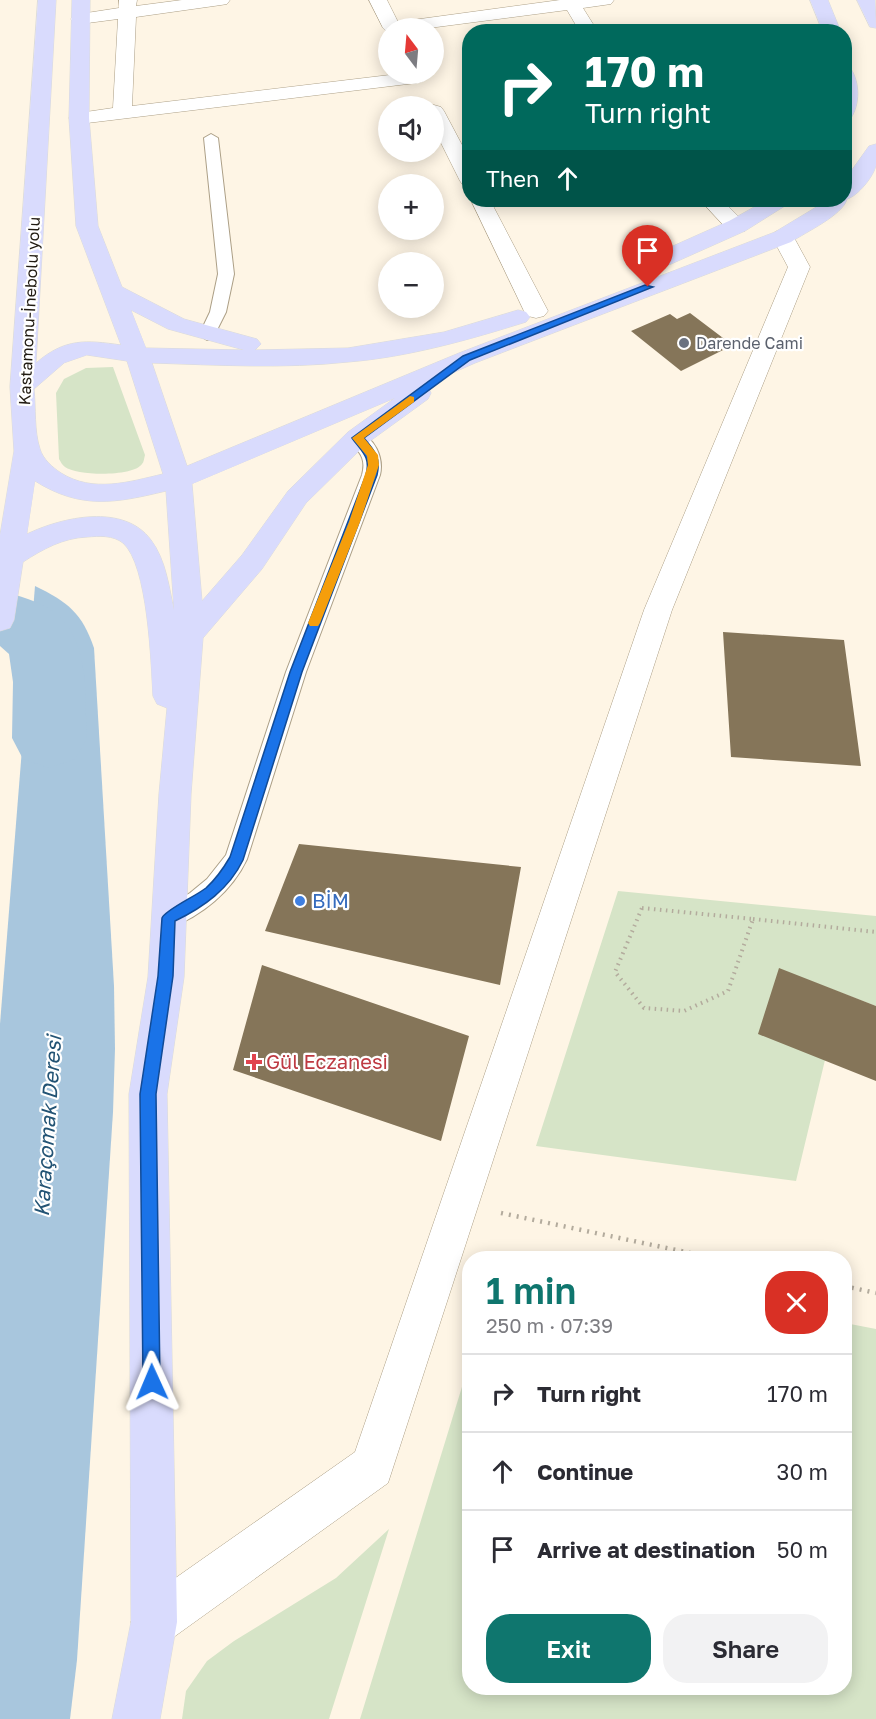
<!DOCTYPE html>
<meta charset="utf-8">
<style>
:root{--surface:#fff;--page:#f2f2f3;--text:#2b2b33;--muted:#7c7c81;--line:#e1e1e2;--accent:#0f766e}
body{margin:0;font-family:"Golos Text",sans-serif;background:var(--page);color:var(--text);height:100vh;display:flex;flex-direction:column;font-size:22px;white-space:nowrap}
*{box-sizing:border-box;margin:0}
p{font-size:20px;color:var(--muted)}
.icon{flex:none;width:33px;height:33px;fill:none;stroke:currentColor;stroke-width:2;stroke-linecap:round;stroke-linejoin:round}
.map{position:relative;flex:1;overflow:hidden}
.details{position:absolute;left:462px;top:1251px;width:390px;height:444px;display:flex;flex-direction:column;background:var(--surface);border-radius:24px;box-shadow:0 3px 15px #0003}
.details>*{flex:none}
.banner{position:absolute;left:462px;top:24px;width:390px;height:183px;border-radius:24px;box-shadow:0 3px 15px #0003;background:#00695c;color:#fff;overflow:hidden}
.needle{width:39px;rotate:344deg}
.tools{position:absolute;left:378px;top:18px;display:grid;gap:12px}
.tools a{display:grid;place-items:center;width:66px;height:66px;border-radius:50%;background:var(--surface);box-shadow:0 3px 15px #0003;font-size:30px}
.pin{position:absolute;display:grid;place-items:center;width:51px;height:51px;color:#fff;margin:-62px -26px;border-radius:50% 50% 50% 0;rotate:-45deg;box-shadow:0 0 6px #0007}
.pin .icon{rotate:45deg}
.me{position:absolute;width:66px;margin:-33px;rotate:359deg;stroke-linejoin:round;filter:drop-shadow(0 0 4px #0008)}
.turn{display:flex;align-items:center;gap:21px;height:126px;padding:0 24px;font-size:27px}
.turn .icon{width:78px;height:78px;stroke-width:2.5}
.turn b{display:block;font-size:42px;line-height:51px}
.then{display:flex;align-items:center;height:57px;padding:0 24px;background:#0003;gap:12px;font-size:22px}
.round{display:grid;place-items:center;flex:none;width:63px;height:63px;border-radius:24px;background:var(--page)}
.head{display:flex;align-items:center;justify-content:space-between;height:102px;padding:0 24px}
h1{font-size:36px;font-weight:600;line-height:45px;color:var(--accent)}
.primary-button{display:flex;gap:12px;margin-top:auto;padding:12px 24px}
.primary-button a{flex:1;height:69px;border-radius:24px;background:var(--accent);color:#fff;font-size:24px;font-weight:600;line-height:69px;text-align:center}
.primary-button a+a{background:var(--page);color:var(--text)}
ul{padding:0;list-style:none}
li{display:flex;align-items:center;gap:18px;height:78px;padding:0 24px;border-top:2px solid var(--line)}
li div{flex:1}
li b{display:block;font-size:22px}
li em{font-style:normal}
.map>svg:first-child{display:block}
</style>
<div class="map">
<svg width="876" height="1719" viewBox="0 0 876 1719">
<rect width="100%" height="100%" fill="#fef5e5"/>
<path fill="#d6e4c7" d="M113,367L145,455C144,458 144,462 142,464C133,477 77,476 65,467C62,465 61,462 59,459L56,393L64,379L86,368Z
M618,891L876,916V1006L779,969L825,1060L796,1181L536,1146Z
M845,1323L876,1329V1719H360L469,1364L470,1688H844Z
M389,1529L329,1719H182L186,1691L207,1661L234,1641L336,1578Z"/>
<path fill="#a8c6dd" d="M35,586C68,602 82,613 94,648L114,986L115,1049L113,1112L77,1660L70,1719H0V1024Z"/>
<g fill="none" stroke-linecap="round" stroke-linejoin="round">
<path fill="#a8c6dd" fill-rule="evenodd" d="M0,590C18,596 40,601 55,613C85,636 86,682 86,716C86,723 88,732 86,739C84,746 78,753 75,759L49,768L23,759L12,738L13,682L9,654L0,646Z"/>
</g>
<path fill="#857559" d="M690,313L727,341L717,346L723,350L681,371L631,331L670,314L677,319Z
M723,632L844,640L861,766L731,757Z
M299,844L521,867L500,985L265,931Z
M262,965L469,1036L441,1141L233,1070Z
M779,968L876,1006V1081L758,1034Z"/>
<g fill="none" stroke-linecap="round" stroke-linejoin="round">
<g stroke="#ac9f86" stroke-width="2">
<path id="lane" d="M211,134L218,138L234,274L226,312L213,338L207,340L199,335L210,312L218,274L204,138Z
M357,432C375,437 384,458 380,475L306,672L247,859C232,891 202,916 169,928L161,925L157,918L161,911L190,893L207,879L226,855L286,672L362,475C367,456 358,452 348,438L351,434Z"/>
</g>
<g stroke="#ac9f86" stroke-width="1">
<path id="street" d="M119,0H137L136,6L182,0H230L227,4L221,5L136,17L132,106L398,74H423L425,77L423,81L416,83L79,124L72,122L69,118L72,114L113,108L118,19L80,24L74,23L71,19L74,15L80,14L119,8Z
M369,0H387L398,22L560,0H614L611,4L583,8L598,32H580L567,10L429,28H388V33L383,28Z
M434,105L441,107L444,111L470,160V187L463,185L460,181L434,129V106H429Z
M470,198L490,200L548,311L544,316L536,318L528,316L524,311Z
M700,200H722L748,226L745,231L737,232L729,231Z
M783,230L791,232L810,267L672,610L388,1483L171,1639L154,1645L137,1639L131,1622L137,1605L355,1452L644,610L788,267L772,237L775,232Z"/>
</g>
<g stroke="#dbdbd9" stroke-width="1">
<path id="primary" d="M38,0H56L36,363C65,338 86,340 121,345L76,226L69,118L72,0H90L89,118L98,226L122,287L184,319L257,339L261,344L255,350L348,348L444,332L518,310L526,312L530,317L526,322C468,340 409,357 348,362C285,369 215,365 152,363L187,466L459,353L775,232L818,206L826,200H844V181L869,146L876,144C876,150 876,158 876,165C874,176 858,196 847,199C843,215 806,232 791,242L475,363L423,386L428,387L431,393L428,399L366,444L306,503L262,569L203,638L191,794L184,977L167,1094L177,1622L160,1719H112L131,1622L129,1094L148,977L159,794L167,708L157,704L153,696C151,662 148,565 123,543C113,535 99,536 87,537C63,538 43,549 23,562L14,620L10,628L0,631V535L14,451L10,387ZM131,310L168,329L244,350L146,348ZM87,355L127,361L163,474C129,482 93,493 61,473C52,467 43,459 40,449C34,431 36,408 34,389L64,363ZM395,398L348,432L288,491L242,555L202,601L192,484ZM35,481C81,510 116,503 166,491L174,610C169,587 166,560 151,540C124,503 62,517 27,534Z
M810,0H828L841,32H823Z
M857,0H875L876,28L870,27Z
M844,67L851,69C860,83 860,104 851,118L844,120Z
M767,200H792L788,204L745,231L671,264L663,266L655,264L652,259L655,254L729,221Z"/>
</g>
<path stroke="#b3ab9d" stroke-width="4" stroke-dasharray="1.5 4.5" stroke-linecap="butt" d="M642,908L753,919L728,991L684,1011L644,1008L615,972Z
M753,919L876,932"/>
<path stroke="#b3ab9d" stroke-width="4.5" stroke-dasharray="2 6" stroke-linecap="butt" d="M501,1213L714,1258
M844,1286L876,1293"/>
<use href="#lane" fill="#fff" fill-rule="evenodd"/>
<use href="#street" fill="#fff" fill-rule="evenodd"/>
<use href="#primary" fill="#d9dbfd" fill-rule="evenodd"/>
</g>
<path fill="#1a73e8" stroke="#114b97" stroke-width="1.5" d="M645,285L653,287L470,360L364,438C375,451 381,458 377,475L302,672L243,860C229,889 204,907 175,921L173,976L156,1094L160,1382L158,1388L152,1391L145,1388L143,1382L140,1094L158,976L162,918C165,910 196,896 206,888C216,879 223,869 230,857L290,672L366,475C371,457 362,452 352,438L463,356Z"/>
<path fill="#f59e0b" d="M410,396L414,397V402L364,438L378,455L379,465L360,522L320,623L318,626H310L308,623L349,522L368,465L367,456L352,438Z"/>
<circle fill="#6b7280" stroke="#fff" stroke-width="2" cx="684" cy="343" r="6"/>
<circle fill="#3f7fe0" stroke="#fff" stroke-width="2" cx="300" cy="901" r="6"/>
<path fill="#e0444e" stroke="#fff" stroke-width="2" d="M251 1053h6v6h6v6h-6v6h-6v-6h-6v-6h6z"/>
<g text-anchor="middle" stroke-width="4.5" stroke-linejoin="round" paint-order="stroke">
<g font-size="16" fill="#211b12" stroke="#fff">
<text transform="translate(29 311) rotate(-87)" y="6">Kastamonu-İnebolu yolu</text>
</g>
<g font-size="16" fill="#5b616d" stroke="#fff" text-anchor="start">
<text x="696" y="349">Darende Cami</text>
</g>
<g font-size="20" fill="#366cbe" stroke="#fff" text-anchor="start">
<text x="312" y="908">BİM</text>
</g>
<g font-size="20" fill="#be3a42" stroke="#fff" text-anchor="start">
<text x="266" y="1069">Gül Eczanesi</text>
</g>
<g font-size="21" font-style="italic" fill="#225374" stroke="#fff">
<text transform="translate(48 1126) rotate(-86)" y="7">Karaçomak Deresi</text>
</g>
</g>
</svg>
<div class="tools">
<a><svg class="needle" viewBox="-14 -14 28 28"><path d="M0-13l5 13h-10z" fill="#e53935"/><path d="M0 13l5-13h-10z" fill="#7c7c81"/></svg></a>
<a><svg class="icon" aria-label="sound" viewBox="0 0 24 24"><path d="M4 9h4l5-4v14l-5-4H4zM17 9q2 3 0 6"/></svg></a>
<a>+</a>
<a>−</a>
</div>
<div class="pin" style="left:648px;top:287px;background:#d93025"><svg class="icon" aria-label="arrive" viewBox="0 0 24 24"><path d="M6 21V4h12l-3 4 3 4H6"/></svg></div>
<svg class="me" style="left:152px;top:1382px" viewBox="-20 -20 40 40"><path d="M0-17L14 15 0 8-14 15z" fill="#1a73e8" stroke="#fff" stroke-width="4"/></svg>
<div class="banner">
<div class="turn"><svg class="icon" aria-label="right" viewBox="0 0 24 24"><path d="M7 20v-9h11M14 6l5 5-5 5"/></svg><div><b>170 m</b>Turn right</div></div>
<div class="then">Then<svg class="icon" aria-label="ahead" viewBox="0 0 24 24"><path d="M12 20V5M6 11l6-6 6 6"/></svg></div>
</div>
<section class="details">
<div class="head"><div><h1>1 min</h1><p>250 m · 07:39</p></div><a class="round" style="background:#d93025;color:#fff"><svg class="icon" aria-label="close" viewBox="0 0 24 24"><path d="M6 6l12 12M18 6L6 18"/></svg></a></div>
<ul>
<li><svg class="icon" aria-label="right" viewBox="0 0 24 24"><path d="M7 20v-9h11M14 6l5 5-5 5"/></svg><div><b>Turn right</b></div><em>170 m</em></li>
<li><svg class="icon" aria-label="ahead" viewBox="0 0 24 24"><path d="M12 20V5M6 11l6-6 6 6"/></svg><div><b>Continue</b></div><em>30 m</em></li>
<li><svg class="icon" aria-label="arrive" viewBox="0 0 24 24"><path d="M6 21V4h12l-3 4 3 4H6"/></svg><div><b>Arrive at destination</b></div><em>50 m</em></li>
</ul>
<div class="primary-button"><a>Exit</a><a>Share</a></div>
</section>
</div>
